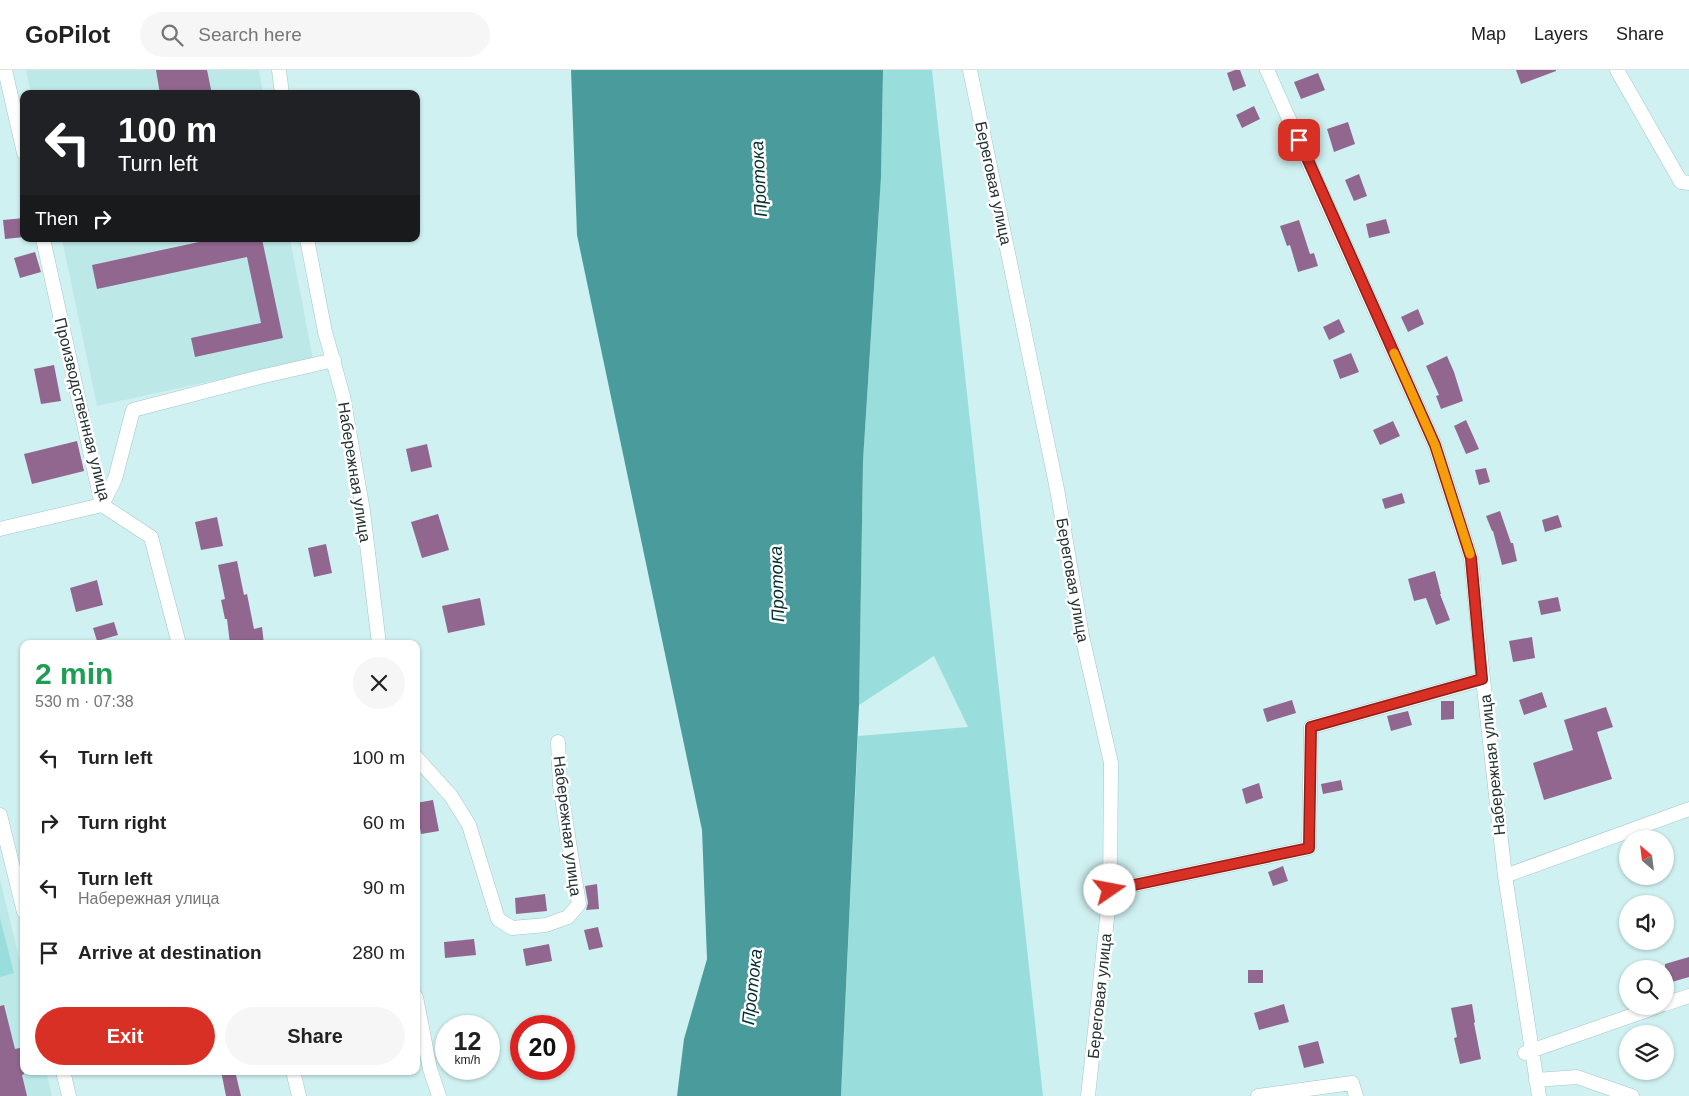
<!DOCTYPE html>
<meta charset="utf-8">
<style>
:root{--surface:#fff;--page:#f6f6f6;--text:#222;--muted:#767676;--line:#e0e0e0;--accent:#d93025}
body{margin:0;font-family:Helvetica,sans-serif;background:var(--page);color:var(--text);height:100vh;display:flex;flex-direction:column;font-size:19px;white-space:nowrap}
*{box-sizing:border-box;margin:0}
p{font-size:16px;color:var(--muted)}
.icon{flex:none;width:28px;height:28px;fill:none;stroke:currentColor;stroke-width:2;stroke-linecap:round;stroke-linejoin:round}
.map{position:relative;flex:1;overflow:hidden}
.details{position:absolute;left:20px;top:570px;width:400px;height:435px;display:flex;flex-direction:column;background:var(--surface);border-radius:10px;box-shadow:0 1px 4px #0004}
.details>*{flex:none}
.banner{position:absolute;left:20px;top:20px;width:400px;height:152px;border-radius:10px;box-shadow:0 1px 4px #0004;background:#202124;color:#fff;overflow:hidden}
.needle{width:32px;rotate:332deg}
.tools{position:absolute;left:1619px;top:760px;display:grid;gap:10px}
.tools a{display:grid;place-items:center;width:55px;height:55px;border-radius:50%;background:var(--surface);box-shadow:0 1px 4px #0004;font-size:25px}
.speed{position:absolute;left:435px;top:945px;display:flex;gap:10px;font-size:25px;font-weight:700;text-align:center}
.speed>*{display:grid;place-content:center;width:65px;height:65px;border-radius:50%;background:var(--surface);box-shadow:0 1px 4px #0004;line-height:1}
.speed small{font-size:12px;font-weight:400}
.speed .limit{border:8px solid #d22;background:#fff;color:#111}
.pin{position:absolute;display:grid;place-items:center;width:42px;height:42px;color:#fff;margin:-21px;border-radius:10px;box-shadow:0 2px 8px #0006}
.me{position:absolute;width:55px;margin:-28px;rotate:78deg;stroke-linejoin:round;filter:drop-shadow(0 0 4px #0008)}
.turn{display:flex;align-items:center;gap:18px;height:105px;padding:0 15px;font-size:22px}
.turn .icon{width:65px;height:65px;stroke-width:2.5}
.turn b{display:block;font-size:35px;line-height:42px}
.then{display:flex;align-items:center;height:48px;padding:0 15px;background:#0003;gap:10px;font-size:19px}
.round{display:grid;place-items:center;flex:none;width:52px;height:52px;border-radius:26px;background:var(--page)}
.overview{display:flex;align-items:center;justify-content:space-between;height:85px;padding:0 15px}
h1{font-size:30px;font-weight:600;line-height:38px;color:#1e9e55}
.action{display:flex;gap:10px;margin-top:auto;padding:10px 15px}
.action a{flex:1;height:58px;border-radius:30px;background:var(--accent);color:#fff;font-size:20px;font-weight:600;line-height:58px;text-align:center}
.action a+a{background:var(--page);color:var(--text)}
ul{padding:0;list-style:none}
li{display:flex;align-items:center;gap:15px;height:65px;padding:0 15px}
li div{flex:1}
li b{display:block;font-size:19px}
li em{font-style:normal}
header{display:flex;align-items:center;gap:30px;box-sizing:border-box;height:70px;padding:0 25px;background:var(--surface);border-bottom:1px solid var(--line)}
header strong{font-size:24px}
nav{display:flex;gap:28px;margin-inline-start:auto;font-size:18px}
.search{width:350px;height:45px;background:var(--page);display:flex;align-items:center;gap:12px;box-sizing:border-box;padding:0 18px;border-radius:28px;color:var(--muted);font-size:19px}
.map>svg:first-child{display:block}
</style>
<header>
<strong>GoPilot</strong>
<div class="search"><svg class="icon" aria-label="search" viewBox="0 0 24 24"><circle cx="10" cy="10" r="6"/><path d="M15 15l6 6"/></svg>Search here</div>
<nav><a>Map</a><a>Layers</a><a>Share</a></nav>
</header>
<div class="map">
<svg width="1689" height="1026" viewBox="0 0 1689 1026">
<rect width="100%" height="100%" fill="#d0f1f1"/>
<path fill="#bde8e8" d="M26,0H259L263,24H31Z
M62,169H290L313,289L97,336Z
M0,809L24,908V1001H46L52,1026H0Z"/>
<path fill="#9dd" d="M883,0H932L1043,1026H841L858,666L968,657L934,586L859,635L863,391L881,107Z
M0,848L14,903L0,907Z"/>
<path fill="#4a9b9c" d="M571,0H883L881,107L863,391L859,635L841,1026H677L684,969L707,889L702,760L577,165Z"/>
<path fill="#916790" d="M156,0H207L212,24H160Z
M1235,0H1240L1246,16L1233,21L1227,3Z
M1516,0H1556V1L1521,14Z
M1318,3L1325,20L1301,29L1294,12Z
M1254,36L1260,49L1242,58L1236,45Z
M1348,52L1355,74L1334,82L1327,59Z
M1359,104L1367,126L1354,131L1345,110Z
M24,148V167L5,169L3,150Z
M1386,149L1390,163L1369,168L1366,154Z
M1299,150L1310,184L1314,183L1318,196L1298,202L1290,175L1287,176L1280,156Z
M213,169H262L283,268L195,287L191,268L261,253L247,187L97,219L92,195Z
M35,182L41,202L20,208L14,188Z
M1418,239L1424,254L1408,262L1401,247Z
M1339,249L1345,262L1329,270L1323,257Z
M1351,283L1359,302L1340,309L1333,290Z
M1447,286L1454,302L1463,331L1441,339L1436,326L1439,325L1426,296Z
M54,295L61,331L41,334L34,299Z
M1466,350L1479,379L1466,384L1454,356Z
M1393,351L1400,366L1380,375L1373,360Z
M77,371L84,401L32,414L24,384Z
M427,374L432,397L411,402L406,379Z
M1486,398L1490,412L1479,415L1475,400Z
M1402,423L1405,433L1385,439L1382,429Z
M1500,441L1511,473H1513L1517,491L1502,495L1493,461H1492L1486,446Z
M438,444L449,480L422,488L411,452Z
M1558,445L1562,457L1545,462L1542,450Z
M217,447L223,476L201,480L195,452Z
M326,474L332,503L314,507L308,478Z
M237,491L244,525L247,524L254,559L262,557L264,574H230L227,549H225L221,530L225,529L218,495Z
M1435,501L1441,524H1440L1450,550L1436,555L1426,528L1414,531L1408,509Z
M97,510L103,535L76,542L70,518Z
M1558,527L1561,541L1541,545L1538,531Z
M480,528L485,555L448,563L442,536Z
M114,552L118,565L97,571L93,558Z
M1532,567L1535,588L1513,592L1509,571Z
M1542,622L1547,637L1524,645L1519,630Z
M1292,630L1296,643L1267,652L1263,639Z
M1441,631H1454V649L1441,650Z
M1606,637L1613,657L1597,662L1612,709L1544,730L1533,693L1573,680L1564,650Z
M1408,641L1412,655L1391,661L1387,646Z
M1341,710L1343,720L1323,724L1321,714Z
M1259,713L1263,728L1246,734L1242,719Z
M433,730L439,761L421,764L416,733Z
M1283,796L1288,811L1273,816L1268,802Z
M597,814L599,839L586,840L588,833L585,816Z
M545,824L547,841L516,844L515,828Z
M598,857L603,877L589,880L584,860Z
M474,869L476,885L445,888L444,872Z
M549,874L552,891L526,896L523,879Z
M1689,887V907L1665,914V894Z
M1248,900H1263V913H1248Z
M1284,934L1289,952L1259,960L1254,943Z
M1472,934L1475,952L1474,953L1481,989L1460,994L1454,968L1457,967L1451,938Z
M4,935L15,979L24,977V1004L22,1005L27,1026H0V936Z
M1318,971L1324,993L1304,998L1298,976Z
M221,1001H235L241,1026H226Z"/>
<g fill="none" stroke-linecap="round" stroke-linejoin="round">
<g stroke="#a4c5c5" stroke-width="15">
<path id="minor" d="M5,0L24,83
M279,0L282,24
M970,0L1057,419L1082,566L1111,693L1110,820L1088,1026
M1267,0L1435,375L1471,488L1483,609L1505,806L1539,1026
M1617,0L1681,112L1689,113
M43,169L102,435L151,467L179,574
M307,169L325,262L343,326L363,441L379,574
M102,435L115,409L133,340L260,307L334,290
M0,459L102,435
M416,687L451,726L469,755L498,849L512,858L546,855L568,847L579,834L560,716L558,672
M0,745L24,842
M1505,806L1689,739
M1110,820L1309,778L1311,657L1483,609
M416,927L430,999L439,1026
M1665,934L1689,926
M1525,983L1659,936
M63,1001L69,1026
M293,1001L299,1026
M1536,1010L1577,1007L1632,1026
M1258,1026L1352,1013L1356,1026"/>
</g>
<use href="#minor" stroke="#fff" stroke-width="14"/>
</g>
<g fill="none" stroke-linecap="round" stroke-linejoin="round">
<g stroke="#8d1f18" stroke-width="12">
<path id="route" d="M1110,820L1309,778L1311,657L1482,609L1471,488L1435,375L1299,70"/>
</g>
<use href="#route" stroke="#d93025" stroke-width="9"/>
<path stroke="#f59e0b" stroke-width="9" d="M1394,283L1435,375L1470,484"/>
</g>
<g text-anchor="middle" stroke-width="5" stroke-linejoin="round" paint-order="stroke">
<g font-size="16" fill="#243131" stroke="#fff">
<text transform="translate(994 113) rotate(78)" y="6">Береговая улица</text>
<text transform="translate(83 339) rotate(76)" y="6">Производственная улица</text>
<text transform="translate(355 402) rotate(81)" y="6">Набережная улица</text>
<text transform="translate(1073 510) rotate(80)" y="6">Береговая улица</text>
<text transform="translate(1492 695) rotate(-96)" y="6">Набережная улица</text>
<text transform="translate(568 756) rotate(83)" y="6">Набережная улица</text>
<text transform="translate(1099 926) rotate(-84)" y="6">Береговая улица</text>
</g>
<g font-size="18" font-style="italic" fill="#063030" stroke="#fff">
<text transform="translate(759 109) rotate(-93)" y="6">Протока</text>
<text transform="translate(777 514) rotate(-92)" y="6">Протока</text>
<text transform="translate(752 917) rotate(-84)" y="6">Протока</text>
</g>
</g>
</svg>
<div class="tools">
<a><svg class="needle" viewBox="-14 -14 28 28"><path d="M0-13l5 13h-10z" fill="#e53935"/><path d="M0 13l5-13h-10z" fill="#767676"/></svg></a>
<a><svg class="icon" aria-label="sound" viewBox="0 0 24 24"><path d="M4 9h4l5-4v14l-5-4H4zM17 9q2 3 0 6"/></svg></a>
<a><svg class="icon" aria-label="search" viewBox="0 0 24 24"><circle cx="10" cy="10" r="6"/><path d="M15 15l6 6"/></svg></a>
<a><svg class="icon" aria-label="layers" viewBox="0 0 24 24"><path d="M12 4l9 5-9 5-9-5zM3 14l9 5 9-5"/></svg></a>
</div>
<div class="speed"><div>12<small>km/h</small></div><div class="limit">20</div></div>
<div class="pin" style="left:1299px;top:70px;background:#d93025"><svg class="icon" aria-label="arrive" viewBox="0 0 24 24"><path d="M6 21V4h12l-3 4 3 4H6"/></svg></div>
<svg class="me" style="left:1110px;top:820px" viewBox="-20 -20 40 40"><circle r="19" fill="#fff"/><path d="M0-13L10 11 0 6-10 11z" fill="#d93025"/></svg>
<div class="banner">
<div class="turn"><svg class="icon" aria-label="left" viewBox="0 0 24 24"><path d="M17 20v-9H6M10 6l-5 5 5 5"/></svg><div><b>100 m</b>Turn left</div></div>
<div class="then">Then<svg class="icon" aria-label="right" viewBox="0 0 24 24"><path d="M7 20v-9h11M14 6l5 5-5 5"/></svg></div>
</div>
<section class="details">
<div class="overview"><div><h1>2 min</h1><p>530 m · 07:38</p></div><a class="round"><svg class="icon" aria-label="close" viewBox="0 0 24 24"><path d="M6 6l12 12M18 6L6 18"/></svg></a></div>
<ul>
<li><svg class="icon" aria-label="left" viewBox="0 0 24 24"><path d="M17 20v-9H6M10 6l-5 5 5 5"/></svg><div><b>Turn left</b></div><em>100 m</em></li>
<li><svg class="icon" aria-label="right" viewBox="0 0 24 24"><path d="M7 20v-9h11M14 6l5 5-5 5"/></svg><div><b>Turn right</b></div><em>60 m</em></li>
<li><svg class="icon" aria-label="left" viewBox="0 0 24 24"><path d="M17 20v-9H6M10 6l-5 5 5 5"/></svg><div><b>Turn left</b><p>Набережная улица</p></div><em>90 m</em></li>
<li><svg class="icon" aria-label="arrive" viewBox="0 0 24 24"><path d="M6 21V4h12l-3 4 3 4H6"/></svg><div><b>Arrive at destination</b></div><em>280 m</em></li>
</ul>
<div class="action"><a>Exit</a><a>Share</a></div>
</section>
</div>
